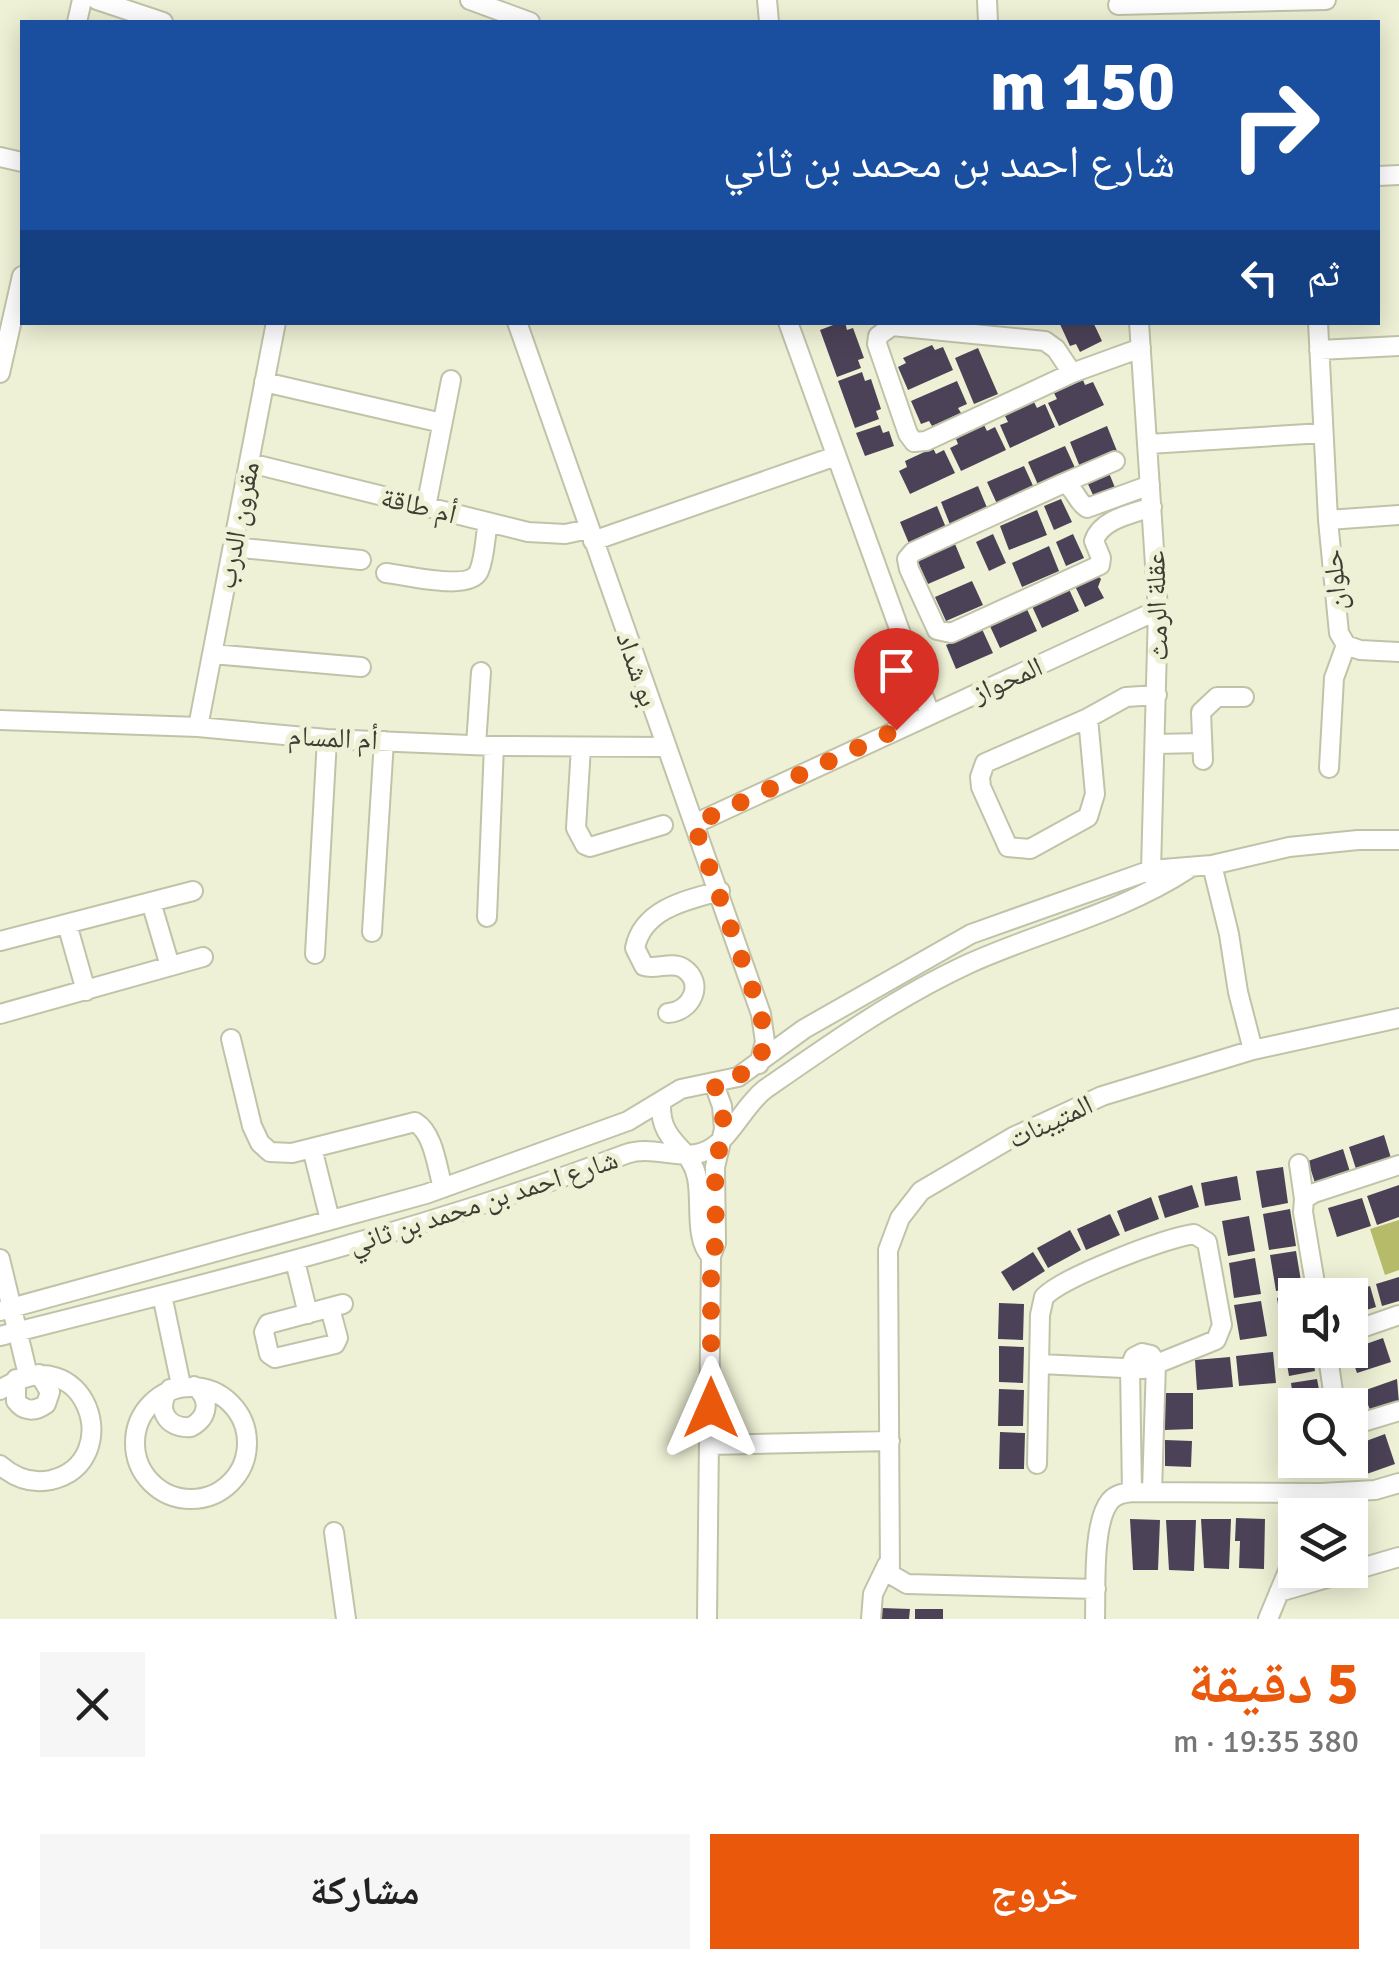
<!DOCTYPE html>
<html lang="ar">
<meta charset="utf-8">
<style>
:root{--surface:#fff;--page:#f6f6f6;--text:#222;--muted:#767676;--accent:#ea580c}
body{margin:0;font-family:Signika,"Noto Naskh Arabic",sans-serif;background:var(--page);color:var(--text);direction:rtl;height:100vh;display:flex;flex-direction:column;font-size:38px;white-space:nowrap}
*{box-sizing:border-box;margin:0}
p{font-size:32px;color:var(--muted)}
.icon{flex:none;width:55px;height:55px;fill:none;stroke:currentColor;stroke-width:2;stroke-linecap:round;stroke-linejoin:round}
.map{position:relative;height:1619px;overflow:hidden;direction:ltr}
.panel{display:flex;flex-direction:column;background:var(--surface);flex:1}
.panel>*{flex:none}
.guide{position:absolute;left:20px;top:20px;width:1360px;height:305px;border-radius:0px;box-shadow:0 5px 25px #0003;direction:rtl;background:#1a4fa0;color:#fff;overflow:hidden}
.fabs{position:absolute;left:1278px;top:1278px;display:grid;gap:20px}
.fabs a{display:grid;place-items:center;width:90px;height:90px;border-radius:0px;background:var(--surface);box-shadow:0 5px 25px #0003;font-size:50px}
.pin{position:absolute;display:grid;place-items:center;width:85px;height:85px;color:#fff;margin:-102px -42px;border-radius:50% 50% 50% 0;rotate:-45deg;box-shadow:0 0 10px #0007}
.pin .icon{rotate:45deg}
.me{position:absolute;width:110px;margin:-55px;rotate:0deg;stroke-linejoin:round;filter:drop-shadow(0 0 8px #0008)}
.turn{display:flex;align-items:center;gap:35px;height:210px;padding:0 40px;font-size:45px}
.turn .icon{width:130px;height:130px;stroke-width:2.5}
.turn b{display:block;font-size:70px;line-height:85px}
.then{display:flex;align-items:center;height:95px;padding:0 40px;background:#0003;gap:20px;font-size:38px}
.round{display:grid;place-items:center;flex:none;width:105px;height:105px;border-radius:0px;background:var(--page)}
.head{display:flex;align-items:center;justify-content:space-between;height:170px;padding:0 40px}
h1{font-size:60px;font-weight:700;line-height:75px;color:var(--accent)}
.primary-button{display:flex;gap:20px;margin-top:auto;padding:20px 40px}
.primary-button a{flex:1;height:115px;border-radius:0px;background:var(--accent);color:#fff;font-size:40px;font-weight:700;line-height:115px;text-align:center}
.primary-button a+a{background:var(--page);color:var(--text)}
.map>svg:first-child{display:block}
</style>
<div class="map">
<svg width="1399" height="1619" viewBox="0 0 1399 1619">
<rect width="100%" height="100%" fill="#eef1d5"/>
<path fill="#b6bb69" d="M1399,1220V1270L1385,1275L1370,1229Z"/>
<path fill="#4b4257" d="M841,322H845L847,330L853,328L864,358L858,360L861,368L837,377L820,330Z
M1059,322H1093L1102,341L1080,352L1076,344L1070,346Z
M932,345L935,350L943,347L953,370L908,390L898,367L906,363L903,358Z
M978,348L998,394L974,404L955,358Z
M862,372L865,381L871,379L881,409L876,411L879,419L855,428L838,381Z
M1083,380L1085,385L1093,382L1104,405L1059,426L1048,403L1057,399L1054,393Z
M957,381L967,404L958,408L961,413L932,426L929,421L921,424L911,401Z
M1034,402L1037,408L1045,404L1055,427L1010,448L1000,425L1008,422L1005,416Z
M880,425L883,433L889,431L894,446L865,456L856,433Z
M984,425L987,431L995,427L1006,450L961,471L950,448L958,444L956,439Z
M1107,426L1117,451L1080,467L1070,442Z
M1065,446L1076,470L1039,487L1028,462Z
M933,448L936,454L944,450L955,473L910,494L899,471L907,467L905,461Z
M1024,466L1035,490L998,506L987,482Z
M1109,473L1116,490L1093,495L1087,482Z
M978,486L988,510L951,527L941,502Z
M1061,499L1072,522L1054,530L1044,506Z
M937,506L947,530L910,546L900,522Z
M1037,510L1047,535L1009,550L1000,526Z
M993,534L1006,563L989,571L976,542Z
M1073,534L1084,558L1066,566L1056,542Z
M955,544L965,568L928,584L917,560Z
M1049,546L1059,571L1022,587L1012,563Z
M1096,574L1101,579L1098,587L1104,598L1085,607L1074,584Z
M972,581L983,605L946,621L935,597Z
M1068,587L1079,611L1042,628L1031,604Z
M1026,607L1037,631L1000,648L989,624Z
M982,629L993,653L956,669L946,645Z
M1384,1135L1391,1158L1356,1169L1349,1147Z
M1343,1149L1350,1172L1315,1183L1308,1161Z
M1283,1167L1288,1203L1262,1208L1256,1171Z
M1237,1176L1241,1200L1205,1206L1201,1183Z
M1192,1185L1199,1207L1165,1218L1158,1196Z
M1399,1185V1217L1377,1225L1367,1196Z
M1151,1197L1159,1219L1125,1232L1117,1211Z
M1362,1198L1371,1226L1337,1237L1328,1208Z
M1290,1209L1296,1246L1269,1250L1263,1214Z
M1110,1214L1120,1235L1086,1250L1077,1229Z
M1249,1216L1255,1251L1228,1256L1222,1221Z
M1070,1230L1081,1250L1048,1268L1037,1248Z
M1296,1251L1302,1287L1276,1291L1270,1255Z
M1033,1252L1045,1271L1013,1291L1001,1272Z
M1255,1258L1261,1294L1234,1298L1229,1263Z
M1399,1277V1301L1382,1306L1376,1284Z
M1370,1286L1376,1307L1350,1315V1292Z
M1295,1294V1332L1283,1334L1277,1298Z
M1261,1301L1267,1336L1240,1340L1234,1305Z
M999,1303L1024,1304L1023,1340L998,1339Z
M1295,1338V1350H1312L1315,1371L1289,1376L1283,1340Z
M1383,1338L1391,1362L1357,1373L1349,1350Z
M999,1346L1024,1347L1023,1383L999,1382Z
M1273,1352L1276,1383L1239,1386L1236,1356Z
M1230,1357L1233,1387L1197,1390L1195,1360Z
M1317,1379L1322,1405H1294L1291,1383Z
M1397,1379L1399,1403L1371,1413L1363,1391Z
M999,1389L1024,1390L1023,1426H998Z
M1165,1393H1193V1429L1165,1430Z
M1000,1432L1025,1433L1024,1469H999Z
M1385,1434L1395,1464L1361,1476L1350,1447Z
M1165,1440L1192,1441L1191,1467L1165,1466Z
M1236,1518L1265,1519L1264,1569L1239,1568L1240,1541H1235Z
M1130,1519L1160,1520L1158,1570H1133Z
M1201,1519H1231L1229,1569L1204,1568Z
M1166,1520H1196L1194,1571L1169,1570Z
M882,1608L910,1609L909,1619H882Z
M915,1609H943V1619H915Z"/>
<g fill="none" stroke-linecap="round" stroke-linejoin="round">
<g stroke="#c1c3a9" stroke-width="22">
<path id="minor" d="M97,0L163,22
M470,0L530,22
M767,0L769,22
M987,0L988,22
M1118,5L1326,0
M77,22L82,0
M0,157L22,162
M1378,176L1399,175
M517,322L761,1014L765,1042L759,1064
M788,322L930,714
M1139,322L1158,610L1151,870L1155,881
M1318,322L1328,520
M1319,350L1399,346
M0,373L22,276
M1072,373L1056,349L1045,341L892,326L878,336L877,344L908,434L914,442L926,441L1072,373L1141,348
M264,382L442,423
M1149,444L1323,433
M250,463L528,532L565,534L589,529
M1064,483L1115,461
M1150,485L1087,508C1076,501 1076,489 1064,483L913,552L907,559L909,569L937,630L951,633L1100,565L1101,558L1094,541C1101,519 1132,514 1152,507
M426,507L451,380
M1399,515L1328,520L1339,633L1346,645L1360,650L1399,652
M593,541L836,456
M233,547L361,560
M386,573C406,575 470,592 479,571C485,557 485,537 488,522
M212,654L361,667
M1088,718L1095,794L1088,817L1030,849L1008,847L981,787L980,777L985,763Z
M1088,718L1126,697L1157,695
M0,720L198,727L327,739L494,746L666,747
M198,727L276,322
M1155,744L1202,743
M476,745L481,672
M581,747L576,828L585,845L590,847L663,825
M1203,760L1201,712L1217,697H1244
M1329,768L1334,678L1346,645
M694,824L1158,610
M151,902L170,966
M487,917L494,746
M67,924L86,991
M372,932L384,741
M0,941L193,891
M315,954L327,739
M668,1013C691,1012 706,983 683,968C671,961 656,970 644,966L635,948C643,909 686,900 720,891
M0,1014L203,957
M231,1039L252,1126L260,1143L270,1152L292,1153L415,1122C434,1133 437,1168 443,1188
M1253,1050L1399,1018
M661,1102C659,1145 691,1145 697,1178C702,1201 694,1240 711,1256
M312,1148L330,1220
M1299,1164L1304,1199
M0,1259L28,1375
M295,1261L308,1314
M162,1295L181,1385
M1317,1295L1303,1212L1304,1199L1314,1193L1399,1165
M330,1308L338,1338L335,1344L275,1358L269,1354L264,1332L268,1324L343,1304
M0,1311L426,1194L628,1121L681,1089L738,1077L804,1029L971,934L1151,870L1212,865L1289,847L1358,840H1399
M1350,1332L1399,1315
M0,1336C211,1283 422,1231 626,1154C653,1144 683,1163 708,1150C732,1137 743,1107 764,1090C830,1044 895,998 968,964C1041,931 1121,913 1188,869
M1327,1350L1335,1405
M16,1379V1401C24,1412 35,1412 46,1404L50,1392L39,1374
M135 1443a56 56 0 1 1 112 0a56 56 0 1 1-112 0Z
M170,1389C155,1408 166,1429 191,1427C209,1417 211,1398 194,1386
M0,1390C86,1332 128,1462 51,1480C32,1484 15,1478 0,1465
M1350,1426L1399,1411
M711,1445L890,1441
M1037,1464L1040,1315L1044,1297C1063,1277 1165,1238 1194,1234L1207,1242L1222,1325L1216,1340L1144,1369L1040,1364
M1132,1492L1130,1367L1134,1357L1142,1353L1151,1355L1156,1363L1152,1492
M1311,1515L1321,1493
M334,1532L346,1619
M1096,1589L907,1584L890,1574L888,1250L900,1218L921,1191L1013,1137L1102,1096L1253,1050L1238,992L1229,934L1212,865
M1279,1592L1399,1557
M707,1619L711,1256L716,1243L715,1167L724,1129L722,1106L714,1084
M871,1619L873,1594L887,1565
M1095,1619C1096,1590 1092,1523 1110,1501C1116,1494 1124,1493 1132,1492L1321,1493L1375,1490L1399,1483
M1268,1619L1295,1554"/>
</g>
<use href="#minor" stroke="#fff" stroke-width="18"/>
</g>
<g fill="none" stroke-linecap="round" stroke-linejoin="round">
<path stroke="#ea580c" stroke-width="18" stroke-dasharray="0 32.4" d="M711,1408V1256L716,1244L715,1167L724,1129L722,1106L714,1084L738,1076L758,1064L765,1042L761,1014L694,824L896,730"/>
</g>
<g text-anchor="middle" stroke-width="10" stroke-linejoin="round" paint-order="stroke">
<g font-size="28" fill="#3d3e33" stroke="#eef1d5">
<text transform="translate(419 505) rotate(14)" y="10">أم طاقة</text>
<text transform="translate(237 525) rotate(-79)" y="10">مقرون الدرب</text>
<text transform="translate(1334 580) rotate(-95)" y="10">حلوان</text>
<text transform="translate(1156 606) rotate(-92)" y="10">عقلة الرمث</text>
<text transform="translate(638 669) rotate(71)" y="10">بو شداد</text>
<text transform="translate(1007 679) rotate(-24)" y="10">المحواز</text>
<text transform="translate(333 737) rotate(3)" y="10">أم المسام</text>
<text transform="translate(1050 1121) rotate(-25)" y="10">المتيبنات</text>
<text transform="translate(483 1201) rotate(-18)" y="10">شارع احمد بن محمد بن ثاني</text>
</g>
</g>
</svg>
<div class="fabs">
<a><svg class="icon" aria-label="sound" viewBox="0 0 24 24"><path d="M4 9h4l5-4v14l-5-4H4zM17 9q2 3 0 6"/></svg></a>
<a><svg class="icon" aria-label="search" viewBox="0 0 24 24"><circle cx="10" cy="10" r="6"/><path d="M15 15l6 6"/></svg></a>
<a><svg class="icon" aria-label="layers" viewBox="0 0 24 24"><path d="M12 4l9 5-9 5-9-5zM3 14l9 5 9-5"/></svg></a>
</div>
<div class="pin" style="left:896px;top:730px;background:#d93025"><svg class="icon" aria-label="arrive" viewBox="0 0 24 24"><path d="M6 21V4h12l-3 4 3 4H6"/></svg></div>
<svg class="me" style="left:711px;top:1408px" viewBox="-20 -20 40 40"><path d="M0-17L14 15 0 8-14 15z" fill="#ea580c" stroke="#fff" stroke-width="4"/></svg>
<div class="guide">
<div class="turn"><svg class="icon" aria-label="right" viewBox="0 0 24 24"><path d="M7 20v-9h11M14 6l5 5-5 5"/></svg><div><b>150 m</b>شارع احمد بن محمد بن ثاني</div></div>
<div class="then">ثم<svg class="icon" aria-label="left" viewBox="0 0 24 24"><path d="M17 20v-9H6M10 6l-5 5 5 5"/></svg></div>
</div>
</div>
<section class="panel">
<div class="head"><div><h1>5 دقيقة</h1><p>380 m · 19:35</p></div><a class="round"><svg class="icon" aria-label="close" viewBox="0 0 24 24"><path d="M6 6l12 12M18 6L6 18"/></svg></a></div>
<div class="primary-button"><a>خروج</a><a>مشاركة</a></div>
</section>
